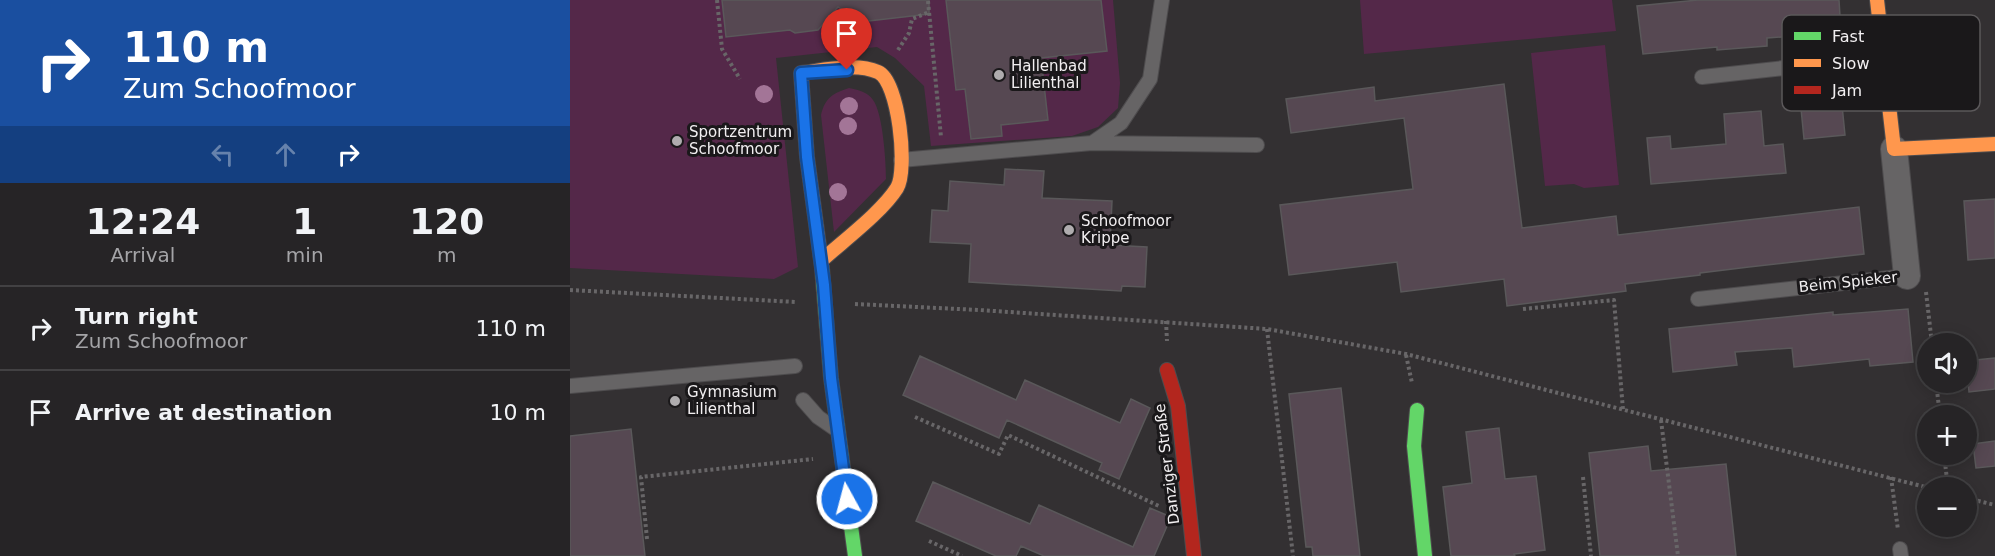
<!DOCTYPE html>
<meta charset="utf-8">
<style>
:root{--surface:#262426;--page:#2e2c2e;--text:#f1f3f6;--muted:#a4a4a7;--line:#424143}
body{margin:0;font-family:"DejaVu Sans",sans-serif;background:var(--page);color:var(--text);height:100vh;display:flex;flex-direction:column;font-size:22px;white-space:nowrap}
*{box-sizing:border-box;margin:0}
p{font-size:20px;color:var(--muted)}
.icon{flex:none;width:33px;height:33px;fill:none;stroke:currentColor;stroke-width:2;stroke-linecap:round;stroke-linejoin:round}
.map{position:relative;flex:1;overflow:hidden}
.side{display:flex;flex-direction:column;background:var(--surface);width:570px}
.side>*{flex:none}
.hud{background:#1a4fa0;color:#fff;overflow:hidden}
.buttons{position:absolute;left:1347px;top:333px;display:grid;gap:12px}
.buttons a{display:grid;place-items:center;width:60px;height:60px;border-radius:50%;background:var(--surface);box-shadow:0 3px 15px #0003,0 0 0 2px var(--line);font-size:30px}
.pin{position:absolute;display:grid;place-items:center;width:51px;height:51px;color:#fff;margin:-62px -26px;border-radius:50% 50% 50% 0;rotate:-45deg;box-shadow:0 0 6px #0007}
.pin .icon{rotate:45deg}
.me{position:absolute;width:66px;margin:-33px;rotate:353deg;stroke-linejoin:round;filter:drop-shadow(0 0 4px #0008)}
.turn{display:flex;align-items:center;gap:21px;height:126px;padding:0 24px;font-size:27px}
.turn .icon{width:78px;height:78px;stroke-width:2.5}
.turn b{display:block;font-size:42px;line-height:51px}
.lanes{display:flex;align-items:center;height:57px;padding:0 24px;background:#0003;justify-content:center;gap:30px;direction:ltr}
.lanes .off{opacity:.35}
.eta{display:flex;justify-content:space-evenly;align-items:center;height:102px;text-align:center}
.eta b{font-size:36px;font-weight:600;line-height:42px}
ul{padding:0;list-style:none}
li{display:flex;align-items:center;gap:18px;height:84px;padding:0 24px;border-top:2px solid var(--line)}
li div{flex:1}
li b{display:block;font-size:22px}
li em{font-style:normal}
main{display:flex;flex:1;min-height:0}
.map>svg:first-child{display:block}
</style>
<main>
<section class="side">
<div class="hud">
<div class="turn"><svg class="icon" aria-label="right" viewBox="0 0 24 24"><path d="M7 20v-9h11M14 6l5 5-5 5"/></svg><div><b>110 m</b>Zum Schoofmoor</div></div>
<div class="lanes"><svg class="icon off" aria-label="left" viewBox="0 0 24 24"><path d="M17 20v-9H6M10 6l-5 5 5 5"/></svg><svg class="icon off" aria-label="ahead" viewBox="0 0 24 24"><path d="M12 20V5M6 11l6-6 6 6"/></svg><svg class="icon" aria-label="right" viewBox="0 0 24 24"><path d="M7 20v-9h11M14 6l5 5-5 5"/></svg></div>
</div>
<div class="eta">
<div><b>12:24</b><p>Arrival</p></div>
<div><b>1</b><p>min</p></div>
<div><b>120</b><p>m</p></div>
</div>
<ul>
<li><svg class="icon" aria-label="right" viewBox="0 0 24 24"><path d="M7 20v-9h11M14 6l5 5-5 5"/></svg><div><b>Turn right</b><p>Zum Schoofmoor</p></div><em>110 m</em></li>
<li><svg class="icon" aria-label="arrive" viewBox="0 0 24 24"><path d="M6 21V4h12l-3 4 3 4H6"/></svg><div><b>Arrive at destination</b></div><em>10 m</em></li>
</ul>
</section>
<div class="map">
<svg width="1425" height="556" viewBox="0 0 1425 556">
<rect width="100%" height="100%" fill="#333032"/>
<path fill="#542849" d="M0,0H543L550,83L548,108L528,127L502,136L361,146L354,86L325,58L307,47L206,58L228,267L204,279L0,268Z
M790,0H1042L1046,31L794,54Z
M1035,45L1049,185L1014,188L1004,184L975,186L961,53Z
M279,88C288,90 298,92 303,100C313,113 316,162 316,179L264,232L251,115C255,98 263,93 279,88Z"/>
<path fill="#564852" stroke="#5a585a" stroke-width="1.5" d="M152,0H359V14L290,22L268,7L248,30L225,33L220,30L156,37Z
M376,0H531L537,51L471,58L478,120L431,125L432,136L401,139L395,89L386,90Z
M1128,0H1269L1271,33L1197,38V46L1147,50V47L1073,54L1067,6Z
M934,84L952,228L1046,216L1048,235L1289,207L1294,254L1179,267L1130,273V275L1055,284L1056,291L937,306L934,279L831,292L827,262L719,275L710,205L843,189L834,118L721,133L716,99L804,87L805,101Z
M1270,85L1275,135L1234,139L1229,88Z
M1191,111L1194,146L1213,144L1216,173L1081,184L1077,138L1100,136L1101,149L1156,144L1154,114Z
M435,169L474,171L472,198L542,201L540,245L577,247L575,287L552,286L551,291L399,282L401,244L360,242L362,210L378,211L380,181L434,185Z
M1425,199V258L1398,260L1394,201Z
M1338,309L1343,362L1300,366L1299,359L1224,367L1222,348L1165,352L1167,365L1103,372L1099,329L1263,312V315Z
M350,356L446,400L455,380L550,423L561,399L580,408L549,479L529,470L532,463L437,420L429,438L333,395Z
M1425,358V389L1399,392L1396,361Z
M771,388L790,556H743L742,547H736L719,394Z
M929,428L935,479L966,476L975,550L944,554L945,556H881L873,487L902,483L896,432Z
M61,429L75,556H0V436Z
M1425,441V466L1406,468L1403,444Z
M1078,446L1081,471L1156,464L1166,556H1030L1019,453Z
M363,482L460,524L469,505L563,547L580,508L601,517L584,556H474L451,546L446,556H426L346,521Z"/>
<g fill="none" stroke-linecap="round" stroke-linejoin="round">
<g stroke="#4e4c4e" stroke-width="16">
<path id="lane" d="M1132,77L1314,57
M522,143L687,145
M331,160L522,143L551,123L580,79L592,0
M1128,299L1337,276
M0,386L225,366
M233,400L248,417L264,428
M1330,549L1331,556"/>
</g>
<g stroke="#4e4c4e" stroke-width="28">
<path id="street" d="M1324,149L1337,276"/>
</g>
<g stroke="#4e4c4e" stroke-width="16">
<path id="fast" d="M252,268L261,378L285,556
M847,410L844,446L855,556"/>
</g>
<g stroke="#4e4c4e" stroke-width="16">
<path id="slow" d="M1307,0L1324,149L1425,144
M251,261C273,241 312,212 327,188C338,170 329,81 308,72C286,62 254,70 231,73L237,157L252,268"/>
</g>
<g stroke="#4e4c4e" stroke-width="16">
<path id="jam" d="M597,370L608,406L624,556"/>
</g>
<path stroke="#686668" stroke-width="4" stroke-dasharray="3 3" stroke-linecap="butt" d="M147,0L152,49L170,79
M358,1L371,137
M328,50L339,33L342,19L359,12
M0,290L226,302
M1356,292L1362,344
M285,304L409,310L697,329L836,354L1359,488
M953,309L1044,300L1053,410
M596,321L597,341
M697,329L723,556
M836,355L842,383
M1366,382L1370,416
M345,417L429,454L438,435L589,506
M1091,420L1108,556
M1374,454L1378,488
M1013,477L1021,556
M1321,477L1328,530
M1396,498L1425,505
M77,539L71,477L243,459
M359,541L392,556"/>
<use href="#lane" stroke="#666465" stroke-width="14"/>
<use href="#street" stroke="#666465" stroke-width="26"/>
<use href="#fast" stroke="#63d668" stroke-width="14"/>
<use href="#slow" stroke="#ff974d" stroke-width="14"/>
<use href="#jam" stroke="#b3261e" stroke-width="14"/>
</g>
<g fill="#a37597">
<circle cx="194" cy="94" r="9"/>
<circle cx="279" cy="106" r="9"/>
<circle cx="278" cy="126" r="9"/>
<circle cx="268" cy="192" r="9"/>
</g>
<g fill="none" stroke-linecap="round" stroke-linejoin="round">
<g stroke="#114b97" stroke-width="15">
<path id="route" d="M277,499L261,378L254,285L237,157L231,73L277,70"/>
</g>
<use href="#route" stroke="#1a73e8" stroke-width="10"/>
</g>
<g fill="#afacae" stroke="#1a181a" stroke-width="2">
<circle cx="429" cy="75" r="6"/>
<circle cx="107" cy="141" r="6"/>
<circle cx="499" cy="230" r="6"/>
<circle cx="105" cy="401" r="6"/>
</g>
<g text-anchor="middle" stroke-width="6" stroke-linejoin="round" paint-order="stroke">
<g font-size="15" fill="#f2eff1" stroke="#1a181a" text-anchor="start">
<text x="441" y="71">Hallenbad<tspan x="441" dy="17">Lilienthal</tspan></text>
<text x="119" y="137">Sportzentrum<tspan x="119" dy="17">Schoofmoor</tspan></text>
<text x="511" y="226">Schoofmoor<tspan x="511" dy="17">Krippe</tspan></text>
<text x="117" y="397">Gymnasium<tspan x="117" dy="17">Lilienthal</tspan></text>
</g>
<g font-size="15" fill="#f2eff1" stroke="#1a181a">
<text transform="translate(1278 282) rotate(-6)" y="5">Beim Spieker</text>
<text transform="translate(597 464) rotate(-97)" y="5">Danziger Straße</text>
</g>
</g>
<rect x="1212" y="15" width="198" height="96" rx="9" fill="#1a181a" stroke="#5b585a" stroke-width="1.5"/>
<rect x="1224" y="32" width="27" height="8" fill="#63d668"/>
<rect x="1224" y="59" width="27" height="8" fill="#ff974d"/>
<rect x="1224" y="86" width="27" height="8" fill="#b3261e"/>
<g font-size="16" fill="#f2eff1">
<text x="1262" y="42">Fast</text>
<text x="1262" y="69">Slow</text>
<text x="1262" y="96">Jam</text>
</g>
</svg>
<div class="buttons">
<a><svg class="icon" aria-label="sound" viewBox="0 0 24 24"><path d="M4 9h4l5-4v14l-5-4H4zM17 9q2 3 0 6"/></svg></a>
<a>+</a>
<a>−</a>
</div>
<div class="pin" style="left:277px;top:70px;background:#d93025"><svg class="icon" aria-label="arrive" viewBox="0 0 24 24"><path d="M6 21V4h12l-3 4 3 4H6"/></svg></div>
<svg class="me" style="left:277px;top:499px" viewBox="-20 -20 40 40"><circle r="17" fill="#1a73e8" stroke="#fff" stroke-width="3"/><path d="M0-11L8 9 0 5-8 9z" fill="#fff"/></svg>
</div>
</main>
